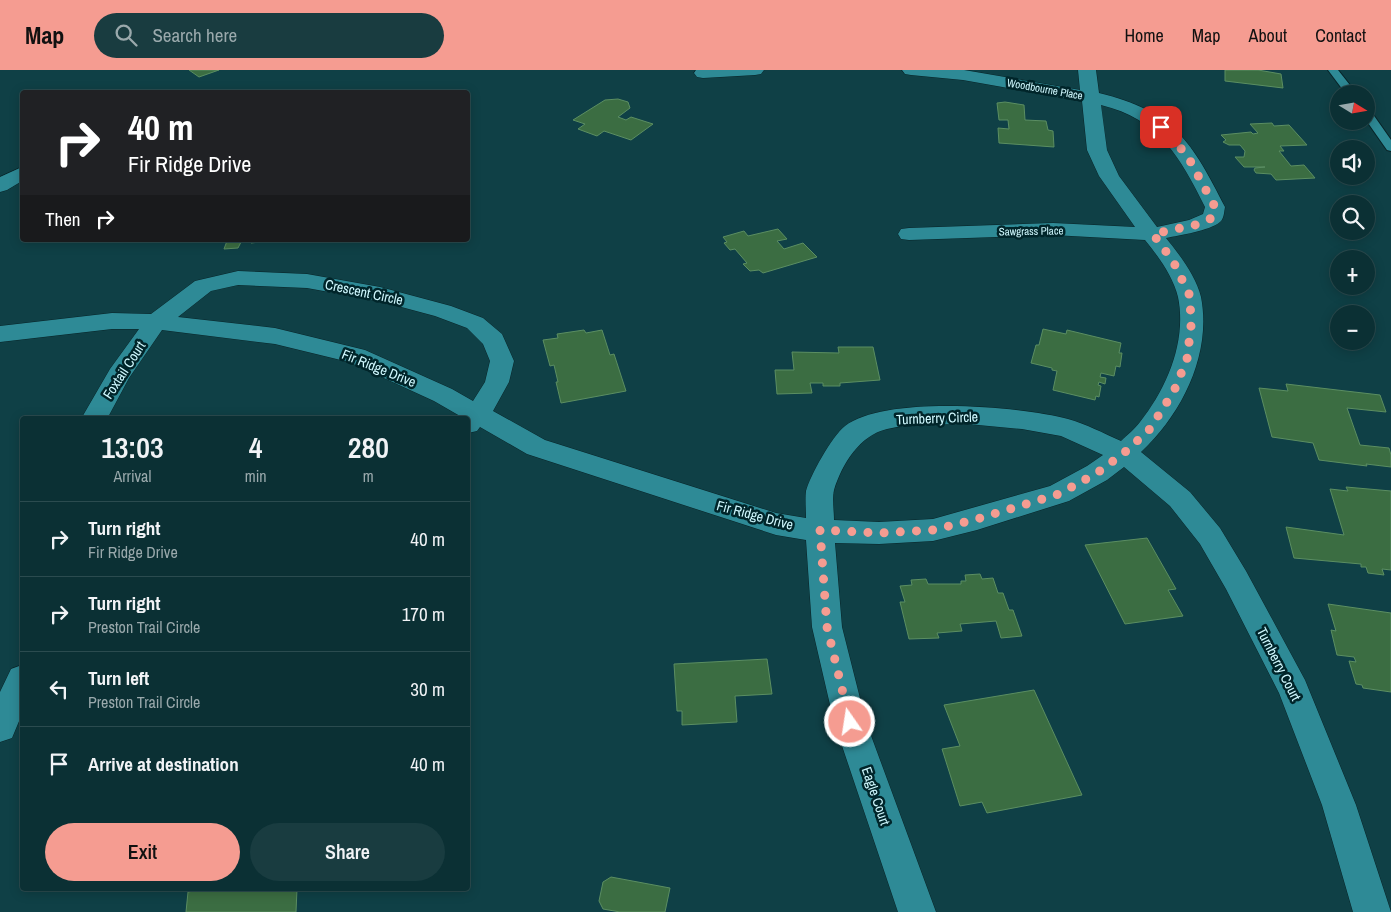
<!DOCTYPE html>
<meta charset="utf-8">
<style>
:root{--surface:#0b3034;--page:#193c40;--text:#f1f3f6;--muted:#9aa9ac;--line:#2b4b4f;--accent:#f59c91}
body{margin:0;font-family:"Archivo Narrow",sans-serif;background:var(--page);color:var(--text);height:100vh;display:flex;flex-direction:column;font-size:19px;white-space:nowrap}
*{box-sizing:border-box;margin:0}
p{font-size:16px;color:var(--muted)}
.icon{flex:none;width:28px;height:28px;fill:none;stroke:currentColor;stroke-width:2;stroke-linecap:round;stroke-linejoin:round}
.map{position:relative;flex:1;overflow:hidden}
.sheet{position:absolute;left:20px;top:346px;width:450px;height:475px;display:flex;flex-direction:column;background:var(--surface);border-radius:5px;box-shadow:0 2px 12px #0003,0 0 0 1px var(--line)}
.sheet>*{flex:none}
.guide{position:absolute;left:20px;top:20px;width:450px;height:152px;border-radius:5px;box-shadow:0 2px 12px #0003,0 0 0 1px var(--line);background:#202124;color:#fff;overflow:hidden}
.needle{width:32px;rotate:101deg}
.buttons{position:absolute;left:1330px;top:15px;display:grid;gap:10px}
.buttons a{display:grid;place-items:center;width:45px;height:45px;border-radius:50%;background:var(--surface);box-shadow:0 2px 12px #0003,0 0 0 1px var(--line);font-size:25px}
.pin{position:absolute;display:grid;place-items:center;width:42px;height:42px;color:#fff;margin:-21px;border-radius:10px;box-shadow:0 2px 8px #0006}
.me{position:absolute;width:55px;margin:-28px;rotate:347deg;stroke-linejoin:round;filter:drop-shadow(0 0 4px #0008)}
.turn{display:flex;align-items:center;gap:18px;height:105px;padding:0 25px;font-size:22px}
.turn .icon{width:65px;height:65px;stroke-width:2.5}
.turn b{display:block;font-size:35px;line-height:42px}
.then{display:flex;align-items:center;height:48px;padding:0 25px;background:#0003;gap:10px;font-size:19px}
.eta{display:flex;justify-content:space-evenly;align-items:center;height:85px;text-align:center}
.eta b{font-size:30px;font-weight:600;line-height:35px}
.cta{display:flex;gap:10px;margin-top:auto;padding:10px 25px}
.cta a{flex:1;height:58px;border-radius:30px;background:var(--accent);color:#111;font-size:20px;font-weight:600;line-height:58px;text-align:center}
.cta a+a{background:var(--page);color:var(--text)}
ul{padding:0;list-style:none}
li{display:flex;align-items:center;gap:15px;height:75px;padding:0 25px;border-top:1px solid var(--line)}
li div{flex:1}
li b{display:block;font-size:19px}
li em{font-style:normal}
header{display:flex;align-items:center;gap:30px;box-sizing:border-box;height:70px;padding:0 25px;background:var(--accent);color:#111}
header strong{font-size:24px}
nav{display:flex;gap:28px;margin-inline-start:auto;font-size:18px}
.search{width:350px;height:45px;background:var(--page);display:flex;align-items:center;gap:12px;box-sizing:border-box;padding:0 18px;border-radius:28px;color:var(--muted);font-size:19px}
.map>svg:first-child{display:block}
</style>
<header>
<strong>Map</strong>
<div class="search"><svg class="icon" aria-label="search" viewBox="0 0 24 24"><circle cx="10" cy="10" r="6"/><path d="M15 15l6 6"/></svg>Search here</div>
<nav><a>Home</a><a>Map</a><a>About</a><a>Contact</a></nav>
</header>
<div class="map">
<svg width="1391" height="842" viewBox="0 0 1391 842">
<rect width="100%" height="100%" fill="#0f4046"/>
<path fill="#3b6d42" stroke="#5b8e62" d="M189,0H219L199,7Z
M1225,0H1258L1281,4L1283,18L1225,11Z
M618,29L628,32L630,38L618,47L626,50L631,47L653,54L631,70L604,61L597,66L578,59L585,54L573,50L605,30Z
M1005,32L1024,35L1025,50L1046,51L1048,60L1053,61L1054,77L999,73L998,58L1009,59L1008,50H999L997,33Z
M1272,53L1274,56L1289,55L1307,75L1280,76L1284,81H1279L1291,96L1304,95L1315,108L1276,110L1271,104L1256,103L1254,100L1255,98L1265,97H1244L1235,87H1244L1245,81L1240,75H1229L1223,72L1226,70L1221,65L1251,62L1253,64L1258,63L1250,54Z
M778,159L787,169L777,171L784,179L803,173L817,187L763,203L759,200L750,201L743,194L747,193L735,179L730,180L724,173L727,172L723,167L744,161L748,166Z
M215,170H242L238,178L224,179L227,171L214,172Z
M252,170H277L251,173Z
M1043,259L1066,264L1067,260L1121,273L1119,283H1122L1120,297L1116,296L1114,306L1101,303L1100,307L1106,308L1105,314L1099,312L1098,315L1101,316L1099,327L1096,326L1095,330L1053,320L1057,301L1052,300V298L1031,293L1036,275H1039Z
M584,260L586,263L602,260L610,285L614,284L626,321L561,333L556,312H558L554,295L550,296L543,270L558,268L557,264Z
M838,277H873L880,310L840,313V316H823V313H810L812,323L777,324L775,300H794L792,282L839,283Z
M1286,314L1380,325L1386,342L1347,338L1360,375L1389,378L1391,385V397L1366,394L1367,396L1319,390L1313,373L1272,367L1259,318L1288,321Z
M1346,417L1391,421V500L1382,499L1384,505L1368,503L1366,497H1361V494L1294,488L1286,457L1344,465L1330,419L1348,421Z
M1147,468L1176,519L1168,520L1183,546L1125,554L1085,475Z
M980,504L982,509L993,508L998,523H1003L1009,540H1013L1022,566L1001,568L996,551L960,554L962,561L937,563L939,568L909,569L900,532H905L900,516L912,515L911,510L926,509L928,514H961V511H966L965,505Z
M1328,534L1391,543V622L1363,618L1362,615L1356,614L1349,591L1356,592L1354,587L1337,585L1331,560L1336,561Z
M767,589L772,624L735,626L737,652L682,655V641H677L674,594Z
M1034,620L1082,725L987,743L982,732L960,736L942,679L960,676L944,635Z
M611,807L670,818L665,842H620L603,839L599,831L603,812Z
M206,819H297L296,842H186L188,822Z"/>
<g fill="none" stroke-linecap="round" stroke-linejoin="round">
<g stroke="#082428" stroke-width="2">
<path id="lane" d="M1328,0H1338L1357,24H1346Z
M1366,39L1370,40L1391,70V81L1387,80L1366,50Z"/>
</g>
<g stroke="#082428" stroke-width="1">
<path id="street" d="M696,0H764L761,4L755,5L703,8L697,7L694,3Z
M902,0H964L1080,20L1078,0H1096L1099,23C1174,41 1192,72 1225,137C1224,142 1224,149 1220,152C1209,161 1180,165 1166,168C1179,184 1196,206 1201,227C1212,284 1182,344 1141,382L1190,422L1220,458L1246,501L1305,610L1356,735L1391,842H1353L1322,735L1279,623L1226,519L1200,474L1170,436L1124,397L1107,410L1069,431L977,460L933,471L879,474L835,473L842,557L866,652L936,842H898L834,652L812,557L806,470L776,465L527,384L480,357L477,361L468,363V349H458L460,346L434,331L349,292L275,274L162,260L129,308L107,349H81L110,299L139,259H112L0,272V256L112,243L151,244L195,211L238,201L307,204L380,217L451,236L483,248L502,264L514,291L509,312L493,341L545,370L776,443L806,448C806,439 805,429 806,421C810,406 832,366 845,356C885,325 1020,336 1068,349C1086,354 1103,363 1121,371C1127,365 1135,359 1140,352C1167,318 1187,271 1178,227C1173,206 1158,186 1145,170L1053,165L909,170L901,169L898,164L901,159L909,158L1053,153L1135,157L1099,106L1087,80L1082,31L963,10L911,5L905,4ZM1101,35C1159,49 1180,87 1205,137L1203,144L1189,150L1157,157L1119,106L1107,80ZM238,215L307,218L379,231L435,246L467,258L483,274L490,291L485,312L473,331L452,319L365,280L275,258L178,247L211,221ZM968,354L1022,359L1061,366L1103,385L1087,396L1050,416L933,449L879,452L834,450C834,441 832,429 834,420C842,394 860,365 887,359C913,353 942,355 968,354Z
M22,97V111L7,120L0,122V107Z
M22,595V644L12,668L0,672V622L11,599Z"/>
</g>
<use href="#lane" fill="#2e8a96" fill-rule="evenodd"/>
<use href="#street" fill="#2e8a96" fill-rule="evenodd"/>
</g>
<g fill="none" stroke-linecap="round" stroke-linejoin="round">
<path stroke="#f59c91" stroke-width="9" stroke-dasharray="0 16.2" d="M850,652L827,557L820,460L879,463L933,460L977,449L1059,424L1097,403L1124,383L1149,360L1174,321L1187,289L1191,256L1190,226L1173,191L1153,164L1195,155L1212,148L1215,137L1187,85L1161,57"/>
</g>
<g text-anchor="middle" stroke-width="5" stroke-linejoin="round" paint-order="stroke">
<g font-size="11" fill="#cff8fe" stroke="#00252a">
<text transform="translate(1045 19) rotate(10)" y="4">Woodbourne Place</text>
<text transform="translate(1031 161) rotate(-1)" y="4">Sawgrass Place</text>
</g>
<g font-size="14" fill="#cff8fe" stroke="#00252a">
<text transform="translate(364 222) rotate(12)" y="5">Crescent Circle</text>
<text transform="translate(379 298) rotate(22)" y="5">Fir Ridge Drive</text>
<text transform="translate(124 300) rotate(-57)" y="5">Foxtail Court</text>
<text transform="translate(937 348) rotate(-2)" y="5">Turnberry Circle</text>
<text transform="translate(755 445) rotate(15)" y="5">Fir Ridge Drive</text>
<text transform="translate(1279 594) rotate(63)" y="5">Turnberry Court</text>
<text transform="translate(876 726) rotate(71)" y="5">Eagle Court</text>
</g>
</g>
</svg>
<div class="buttons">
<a><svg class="needle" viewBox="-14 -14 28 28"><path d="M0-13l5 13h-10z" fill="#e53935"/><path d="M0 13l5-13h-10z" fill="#9aa9ac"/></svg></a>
<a><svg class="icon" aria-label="sound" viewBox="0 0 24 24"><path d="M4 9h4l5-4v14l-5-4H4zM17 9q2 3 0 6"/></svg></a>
<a><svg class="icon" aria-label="search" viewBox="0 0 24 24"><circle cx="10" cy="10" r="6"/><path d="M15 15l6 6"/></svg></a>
<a>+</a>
<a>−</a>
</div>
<div class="pin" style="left:1161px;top:57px;background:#d93025"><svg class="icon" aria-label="arrive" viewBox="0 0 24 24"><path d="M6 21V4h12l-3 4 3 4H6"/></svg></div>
<svg class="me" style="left:850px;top:652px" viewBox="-20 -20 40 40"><circle r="17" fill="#f59c91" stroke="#fff" stroke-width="3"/><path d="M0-11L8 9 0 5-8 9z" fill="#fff"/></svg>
<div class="guide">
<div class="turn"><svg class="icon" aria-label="right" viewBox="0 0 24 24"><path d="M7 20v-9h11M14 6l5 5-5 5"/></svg><div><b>40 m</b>Fir Ridge Drive</div></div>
<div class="then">Then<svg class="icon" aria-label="right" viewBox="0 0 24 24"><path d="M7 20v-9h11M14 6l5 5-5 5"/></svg></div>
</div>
<section class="sheet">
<div class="eta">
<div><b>13:03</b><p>Arrival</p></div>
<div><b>4</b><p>min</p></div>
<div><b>280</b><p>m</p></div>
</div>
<ul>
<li><svg class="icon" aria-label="right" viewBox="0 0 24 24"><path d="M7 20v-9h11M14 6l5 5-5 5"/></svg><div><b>Turn right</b><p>Fir Ridge Drive</p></div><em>40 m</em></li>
<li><svg class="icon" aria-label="right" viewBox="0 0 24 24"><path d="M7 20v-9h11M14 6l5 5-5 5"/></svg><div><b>Turn right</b><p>Preston Trail Circle</p></div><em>170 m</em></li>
<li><svg class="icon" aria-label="left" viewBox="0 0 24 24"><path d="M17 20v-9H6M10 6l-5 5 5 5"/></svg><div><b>Turn left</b><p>Preston Trail Circle</p></div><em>30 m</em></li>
<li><svg class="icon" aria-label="arrive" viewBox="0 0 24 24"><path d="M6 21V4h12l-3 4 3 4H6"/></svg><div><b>Arrive at destination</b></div><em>40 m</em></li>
</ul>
<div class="cta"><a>Exit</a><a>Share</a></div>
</section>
</div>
